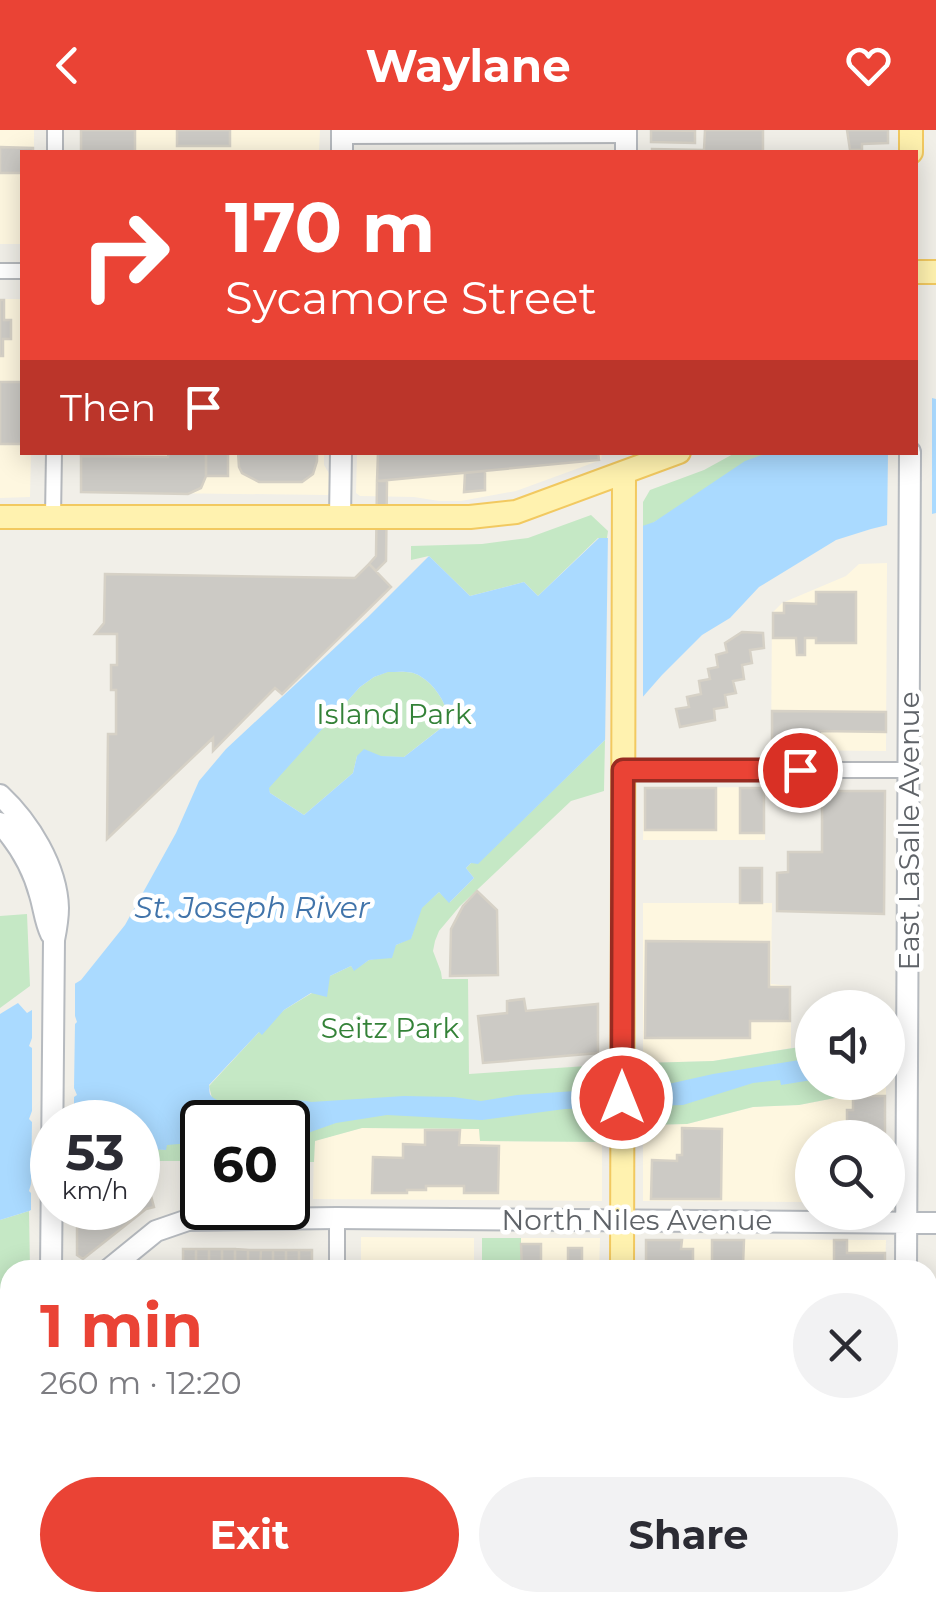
<!DOCTYPE html>
<meta charset="utf-8">
<style>
:root{--surface:#fff;--page:#f2f2f3;--text:#2b2b33;--muted:#7c7c81;--accent:#ea4335}
body{margin:0;font-family:Montserrat,sans-serif;background:var(--page);color:var(--text);height:100vh;display:flex;flex-direction:column;font-size:38px;white-space:nowrap}
*{box-sizing:border-box;margin:0}
p{font-size:32px;color:var(--muted)}
.icon{flex:none;width:55px;height:55px;fill:none;stroke:currentColor;stroke-width:2;stroke-linecap:round;stroke-linejoin:round}
.map{position:relative;flex:1;overflow:hidden}
.panel{position:absolute;left:0px;top:1130px;width:938px;height:352px;display:flex;flex-direction:column;background:var(--surface);border-radius:30px 30px 0 0;box-shadow:0 5px 25px #0003}
.panel>*{flex:none}
.banner{position:absolute;left:20px;top:20px;width:898px;height:305px;border-radius:0px;box-shadow:0 5px 25px #0003;background:#ea4335;color:#fff;overflow:hidden}
.controls{position:absolute;left:795px;top:860px;display:grid;gap:20px}
.controls a{display:grid;place-items:center;width:110px;height:110px;border-radius:50%;background:var(--surface);box-shadow:0 5px 25px #0003;font-size:50px}
.speed{position:absolute;left:30px;top:970px;display:flex;gap:20px;font-size:50px;font-weight:700;text-align:center}
.speed>*{display:grid;place-content:center;width:130px;height:130px;border-radius:50%;background:var(--surface);box-shadow:0 5px 25px #0003;line-height:1}
.speed small{font-size:25px;font-weight:400}
.speed .limit{border:5px solid #111;border-radius:15px;background:#fff;color:#111}
.pin{position:absolute;display:grid;place-items:center;width:85px;height:85px;color:#fff;margin:-42px;border:5px solid #fff;border-radius:50%;box-shadow:0 2px 10px #0007}
.me{position:absolute;width:110px;margin:-55px;rotate:0deg;stroke-linejoin:round;filter:drop-shadow(0 0 8px #0008)}
.turn{display:flex;align-items:center;gap:35px;height:210px;padding:0 40px;font-size:45px}
.turn .icon{width:130px;height:130px;stroke-width:2.5}
.turn b{display:block;font-size:70px;line-height:85px}
.then{display:flex;align-items:center;height:95px;padding:0 40px;background:#0003;gap:20px;font-size:38px}
.round{display:grid;place-items:center;flex:none;width:105px;height:105px;border-radius:52px;background:var(--page)}
.headline{display:flex;align-items:center;justify-content:space-between;height:170px;padding:0 40px}
h1{font-size:60px;font-weight:700;line-height:75px;color:var(--accent)}
.cta{display:flex;gap:20px;margin-top:auto;padding:20px 40px}
.cta a{flex:1;height:115px;border-radius:60px;background:var(--accent);color:#fff;font-size:40px;font-weight:700;line-height:115px;text-align:center}
.cta a+a{background:var(--page);color:var(--text)}
header{display:flex;justify-content:space-between;align-items:center;height:130px;padding:0 40px;background:var(--accent);color:#fff;font-size:45px;font-weight:700}
.map>svg:first-child{display:block}
</style>
<header><svg class="icon" aria-label="back" viewBox="0 0 24 24"><path d="M15 5l-7 7 7 7"/></svg>Waylane<svg class="icon" aria-label="heart" viewBox="0 0 24 24"><path d="M12 20l-8-8c-3-5 5-10 8-4 3-6 11-1 8 4z"/></svg></header>
<div class="map">
<svg width="936" height="1482" viewBox="0 0 936 1482">
<rect width="100%" height="100%" fill="#f1efe8"/>
<path fill="#fef7e0" d="M0,0H34V22H22V114H0Z
M81,0H320L319,22H81Z
M0,169H22V322L31,323L30,367L0,368Z
M81,323H324V335L330,345V361L328,365L81,362Z
M357,323H602L601,330L516,361L461,371H439L414,367L360,366L356,363Z
M887,433L886,621L771,620L772,483L782,473L846,446L859,434Z
M765,657V710H643L644,658Z
M643,773H772L771,854L791,856V918L713,931L643,933Z
M886,954V1007L812,1008V1072L643,1071V995L687,994L753,977L799,975L840,967Z
M362,998L480,999V1011L602,1012V1071L313,1069L314,1011Z
M361,1107L474,1108V1140H361Z
M521,1108H600L599,1140H521Z
M645,1109L886,1110L885,1140H645Z"/>
<path fill="#e1ded6" d="M695,1473H885V1482H695Z"/>
<path fill="#c5e8c5" d="M735,323H770C723,339 688,376 643,398V372L650,360L704,340Z
M591,385L608,401L607,408H598L538,466L524,452L470,466L429,426L411,430V416L482,414L528,408Z
M387,542C398,542 411,540 420,546C434,554 445,571 448,586L441,598L404,627L357,626L353,643L304,685L270,663L268,658L360,557L374,547Z
M605,610L604,661L571,671L460,776L439,801L435,811L433,821L441,842L442,849H468L469,944L602,935V1012L480,1011L479,999L362,998L315,1011L314,1032H288V992H202V1031H157L158,1019L166,1020V1015L212,968L209,956L259,902L284,880L312,863L330,846L351,836L354,840L369,830L380,828L396,815L411,808L421,778L439,762L450,772L474,748L466,738L471,733H478Z
M27,784L30,856L0,878V786Z
M812,915V952H886V954L840,967L799,975L753,977L687,994L643,995V933L713,931Z
M29,1081L30,1140H10V1472L26,1473V1482H0V1090Z
M482,1108H521V1140H482Z"/>
<path fill="#aadaff" fill-rule="evenodd" d="M932,268L936,269V383L871,399L836,410L759,457L730,488L702,505L662,545L605,610L478,734L471,733L466,738L474,748L449,773L439,762L422,778L411,809L396,815L392,828L369,830L354,841L351,836L330,846L327,867L311,863L284,880L262,905L259,902L209,955C210,962 208,965 215,969C232,979 285,965 311,972L404,966L454,967L481,971L517,965L590,960L646,959L713,944L812,928V950L781,955L780,950L753,953L683,975L565,979L482,990L387,985L336,993L288,1010V992H202V1012L167,1015L166,1020L148,1019L138,1021V992H52V1069L29,1081L0,1090V884L18,873L27,883L81,850L125,795L176,703L199,651L226,619L368,487L429,426L470,466L524,452L538,466L599,408H608L654,392L745,331L770,322H915V274ZM388,542C398,542 411,540 420,546C434,554 445,571 448,586L440,599L404,627L381,626L364,619L357,626L353,643L304,685L270,663L269,658L360,557L374,547Z"/>
<path fill="#f1efe8" d="M932,263V390L887,401L888,323L915,322V268Z
M643,392V575L605,617L608,403Z
M75,848V886L77,892L75,894L74,958L77,965L74,967V992H52V1075L31,1085V1063L29,1061L31,1054L32,992L29,989L32,981V918L29,916L32,908V874Z"/>
<path fill="#cccac5" stroke="#d6d1c6" stroke-width="2.5" d="M81,0H135V22H81Z
M177,0H230V16H177Z
M651,0L695,1V13L651,12Z
M705,0H763V22H652V19L704,20Z
M847,0H888V13L862,14V20H850Z
M0,17L33,18V22H22V43H0Z
M0,170H4V190H11V209H3V226H0Z
M0,252H22V314H0Z
M169,322H206V346L201,358L188,364L81,362V326L168,327Z
M206,322H228V346H206Z
M238,322H317V331L313,344L302,352H259L242,343L239,337Z
M378,322H598L599,330L377,351Z
M485,341V360L464,362L465,343Z
M377,351H387L386,431L376,441L369,434L376,426Z
M369,434L391,457L282,564L275,558L213,621V608L107,709L108,604H116V560H111V535H117V504H95L104,493L105,444L355,448Z
M816,462H856V513H816V508H805V525H797L796,508H773V483H784V473L816,474Z
M742,502L763,503L764,518L750,520L752,533L742,535L744,549L733,551L736,563L725,565L727,577L714,579L715,590L680,597L676,579L689,577L687,567L701,564L699,551L710,549L708,539L718,537L716,525L727,522L725,513Z
M772,581L886,582V602L820,601L819,613H805V620L772,619Z
M645,658H716V700H645Z
M740,658H764V703H740Z
M822,661H885L884,784L777,781V743L788,742V722H822Z
M740,738H762V773H740Z
M477,761L497,780L498,845L450,846L451,799L463,776Z
M646,811L769,812V857H790V891H750V908H645Z
M524,869L526,881L598,874V923L483,933L478,886L507,883V871Z
M853,966H885V1006H847V980H853Z
M682,998L722,999L721,1069H651L652,1030L677,1031V1025H682Z
M425,1000H460L459,1015L499,1016L498,1063H464V1056H426V1060H407V1063H372L373,1027L403,1028V1014L425,1015Z
M144,1040L154,1077L146,1079L83,1129L77,1125V1091H94V1078H138V1042Z
M646,1110H682L681,1119H693V1140L646,1137Z
M712,1110H744L743,1136L750,1140H712Z
M834,1110H847V1123H885V1140H834Z
M521,1114H541V1140H522Z
M568,1118H582V1140H568Z
M183,1119H196V1140H183Z
M196,1119H209V1140H196Z
M209,1119H222V1140H209Z
M222,1119H235V1140H222Z
M235,1119L248,1120V1140H235Z
M248,1120H261L260,1140H248Z
M261,1120H273V1140H260Z
M273,1120H286V1140H273Z
M286,1120H299V1140H286Z
M299,1120H312V1140H299Z
M0,1376H10V1472H19V1476H26V1482H0Z
M113,1472H142V1482H113Z
M236,1472H308V1482H236Z
M702,1472H764V1482H702Z"/>
<g fill="none" stroke-linecap="round" stroke-linejoin="round">
<g stroke="#b5b8bc" stroke-width="18">
<path id="street" d="M55,0V22
M342,6L626,5
M0,141H22
M53,387L54,322
M623,640H910
M337,1140V1088
M335,1482V1472"/>
</g>
<g stroke="#b6babf" stroke-width="24">
<path id="secondary" d="M626,0V22
M342,22V0
M340,388L341,322
M0,665C29,692 57,737 58,778C58,789 56,800 54,810L51,1140
M0,693C18,713 33,738 40,765C44,778 45,792 51,804
M108,1140L156,1101L188,1090L337,1088L936,1093
M906,1140L910,322
M928,1329H936
M50,1482V1472
M904,1482V1472"/>
</g>
<g stroke="#f2c960" stroke-width="26">
<path id="primary" d="M911,0V22
M915,142H936
M0,387H470L516,382L679,322
M622,1140L624,343
M619,1472V1482"/>
</g>
<use href="#street" stroke="#fff" stroke-width="14"/>
<use href="#secondary" stroke="#fff" stroke-width="20"/>
<use href="#primary" stroke="#fff2af" stroke-width="22"/>
</g>
<g fill="none" stroke-linecap="round" stroke-linejoin="round">
<g stroke="#982c22" stroke-width="25">
<path id="route" d="M622,968L623,640H800"/>
</g>
<use href="#route" stroke="#ea4335" stroke-width="18"/>
</g>
<g text-anchor="middle" stroke-width="9" stroke-linejoin="round" paint-order="stroke">
<g font-size="28" fill="#348238" stroke="#fff">
<text x="394" y="594">Island Park</text>
<text x="390" y="908">Seitz Park</text>
</g>
<g font-size="28" fill="#5f6368" stroke="#fff">
<text transform="translate(909 701) rotate(-90)" y="10">East LaSalle Avenue</text>
<text x="637" y="1100">North Niles Avenue</text>
</g>
<g font-size="30" font-style="italic" fill="#4174aa" stroke="#fff">
<text x="252" y="788">St. Joseph River</text>
</g>
</g>
</svg>
<div class="controls">
<a><svg class="icon" aria-label="sound" viewBox="0 0 24 24"><path d="M4 9h4l5-4v14l-5-4H4zM17 9q2 3 0 6"/></svg></a>
<a><svg class="icon" aria-label="search" viewBox="0 0 24 24"><circle cx="10" cy="10" r="6"/><path d="M15 15l6 6"/></svg></a>
</div>
<div class="speed"><div>53<small>km/h</small></div><div class="limit">60</div></div>
<div class="pin" style="left:800px;top:640px;background:#d93025"><svg class="icon" aria-label="arrive" viewBox="0 0 24 24"><path d="M6 21V4h12l-3 4 3 4H6"/></svg></div>
<svg class="me" style="left:622px;top:968px" viewBox="-20 -20 40 40"><circle r="17" fill="#ea4335" stroke="#fff" stroke-width="3"/><path d="M0-11L8 9 0 5-8 9z" fill="#fff"/></svg>
<div class="banner">
<div class="turn"><svg class="icon" aria-label="right" viewBox="0 0 24 24"><path d="M7 20v-9h11M14 6l5 5-5 5"/></svg><div><b>170 m</b>Sycamore Street</div></div>
<div class="then">Then<svg class="icon" aria-label="arrive" viewBox="0 0 24 24"><path d="M6 21V4h12l-3 4 3 4H6"/></svg></div>
</div>
<section class="panel">
<div class="headline"><div><h1>1 min</h1><p>260 m · 12:20</p></div><a class="round"><svg class="icon" aria-label="close" viewBox="0 0 24 24"><path d="M6 6l12 12M18 6L6 18"/></svg></a></div>
<div class="cta"><a>Exit</a><a>Share</a></div>
</section>
</div>
